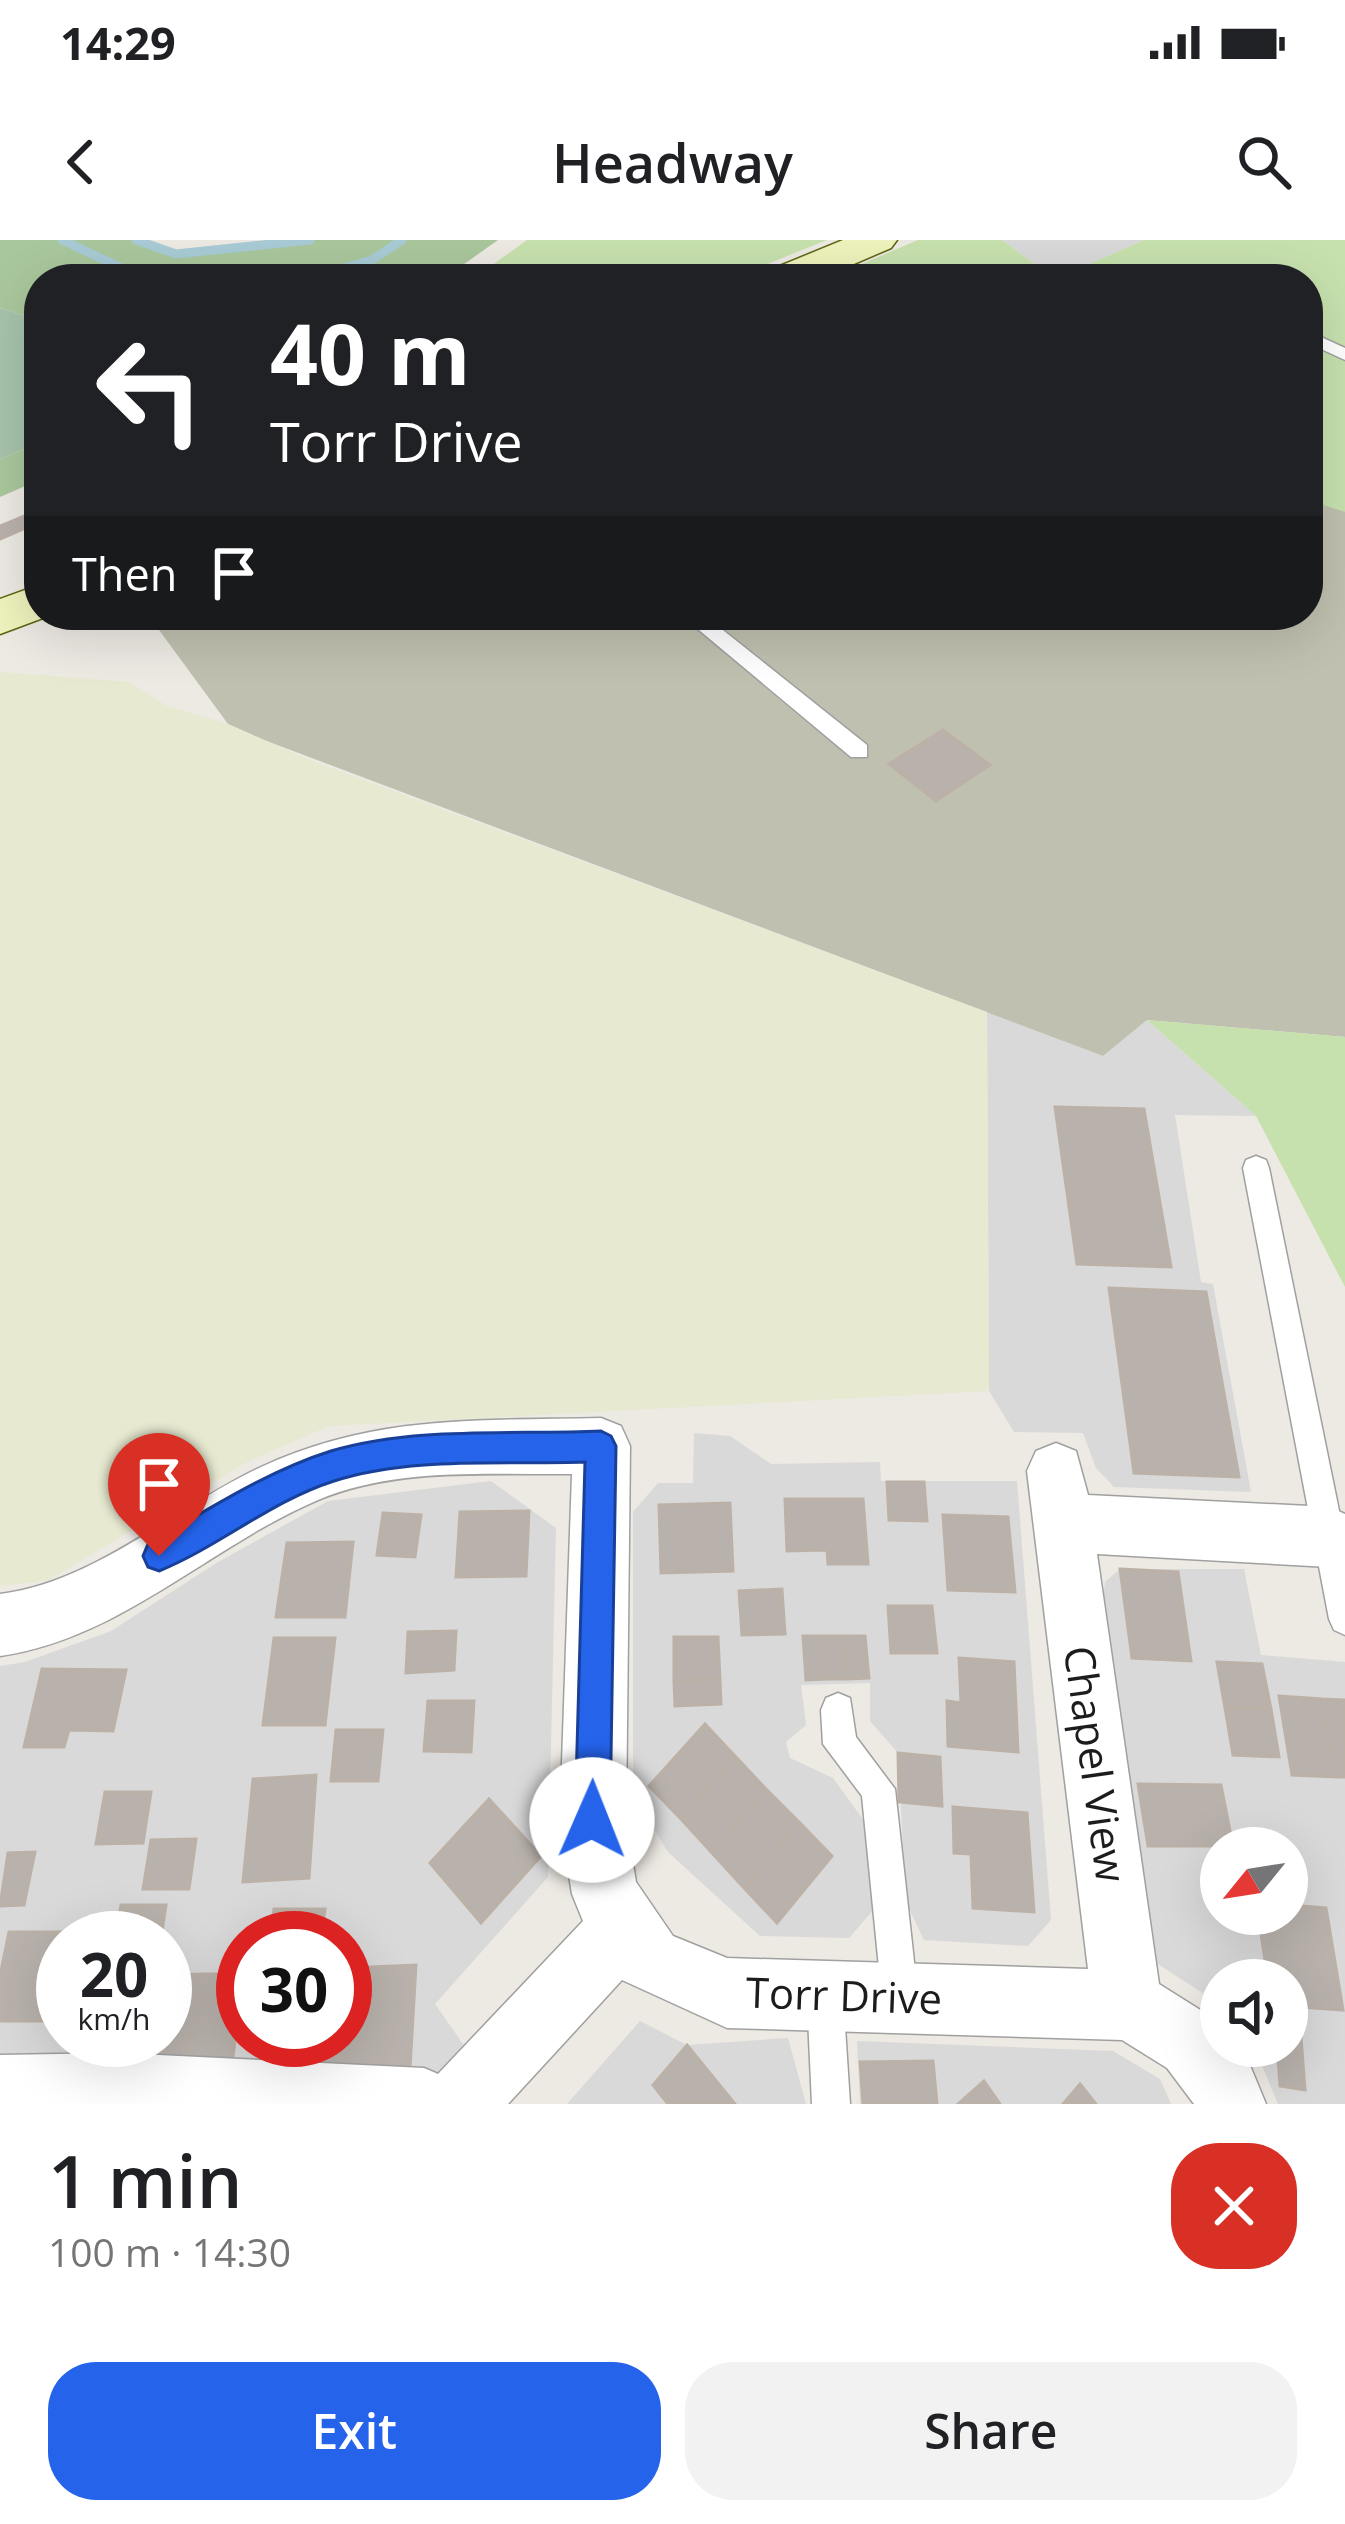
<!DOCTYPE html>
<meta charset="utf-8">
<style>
:root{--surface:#fff;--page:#f2f2f2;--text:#202124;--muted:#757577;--accent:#2563eb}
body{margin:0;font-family:"Open Sans",sans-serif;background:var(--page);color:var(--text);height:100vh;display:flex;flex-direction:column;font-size:45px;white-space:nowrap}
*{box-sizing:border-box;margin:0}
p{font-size:39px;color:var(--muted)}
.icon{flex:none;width:66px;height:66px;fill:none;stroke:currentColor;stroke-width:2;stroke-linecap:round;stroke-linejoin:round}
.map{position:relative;height:1864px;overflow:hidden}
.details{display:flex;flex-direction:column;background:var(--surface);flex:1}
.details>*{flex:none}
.hud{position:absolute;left:24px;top:24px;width:1299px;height:366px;border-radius:48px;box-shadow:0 12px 48px #0002;background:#202124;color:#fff;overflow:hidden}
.needle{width:78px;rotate:240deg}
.buttons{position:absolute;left:1200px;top:1587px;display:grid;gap:24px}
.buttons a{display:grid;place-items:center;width:108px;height:108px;border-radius:50%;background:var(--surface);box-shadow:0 12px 48px #0002;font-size:60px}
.speed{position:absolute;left:36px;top:1671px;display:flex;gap:24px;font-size:60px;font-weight:700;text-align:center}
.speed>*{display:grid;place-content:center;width:156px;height:156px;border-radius:50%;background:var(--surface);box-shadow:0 12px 48px #0002;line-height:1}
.speed small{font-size:30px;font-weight:400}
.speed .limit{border:18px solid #d22;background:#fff;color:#111}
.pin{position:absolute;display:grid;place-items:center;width:102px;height:102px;color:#fff;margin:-123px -51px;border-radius:50% 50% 50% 0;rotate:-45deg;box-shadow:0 0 12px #0007}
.pin .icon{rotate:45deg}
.me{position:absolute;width:132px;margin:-66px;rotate:1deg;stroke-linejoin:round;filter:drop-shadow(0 0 9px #0008)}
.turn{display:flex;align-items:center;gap:42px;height:252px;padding:0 48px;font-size:54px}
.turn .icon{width:156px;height:156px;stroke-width:2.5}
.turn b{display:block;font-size:84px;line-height:102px}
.then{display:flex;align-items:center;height:114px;padding:0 48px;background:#0003;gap:24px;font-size:45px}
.round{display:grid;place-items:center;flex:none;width:126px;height:126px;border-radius:48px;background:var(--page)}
.head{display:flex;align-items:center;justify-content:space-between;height:204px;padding:0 48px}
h1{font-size:72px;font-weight:600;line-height:90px}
.button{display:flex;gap:24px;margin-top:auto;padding:24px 48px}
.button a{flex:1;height:138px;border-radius:48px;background:var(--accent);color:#fff;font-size:48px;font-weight:600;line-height:138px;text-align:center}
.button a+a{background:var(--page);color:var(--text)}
.status{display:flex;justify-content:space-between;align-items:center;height:84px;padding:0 60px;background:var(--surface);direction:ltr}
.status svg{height:33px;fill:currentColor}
header{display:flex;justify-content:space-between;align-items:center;height:156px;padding:0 48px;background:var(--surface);font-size:54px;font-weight:600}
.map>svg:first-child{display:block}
</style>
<div class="status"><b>14:29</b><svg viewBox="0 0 49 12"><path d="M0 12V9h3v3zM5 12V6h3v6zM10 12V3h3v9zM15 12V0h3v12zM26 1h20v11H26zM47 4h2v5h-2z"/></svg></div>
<header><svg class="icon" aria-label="back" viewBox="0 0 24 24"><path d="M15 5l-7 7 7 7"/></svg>Headway<svg class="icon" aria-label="search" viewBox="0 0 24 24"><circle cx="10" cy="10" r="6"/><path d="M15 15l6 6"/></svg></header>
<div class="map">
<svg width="1345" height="1864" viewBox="0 0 1345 1864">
<rect width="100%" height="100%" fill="#ede9e3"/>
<path fill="#dad9d9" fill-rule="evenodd" d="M1002,0H1144L1055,39Z
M987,772L1103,816L1147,780L1256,876L1175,875L1201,1042L1213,1044L1251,1252L1114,1247L1096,1228L1083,1193L1014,1192L989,1151Z
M694,1193L730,1196L771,1224L880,1222L881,1241H1017L1051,1680L1028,1706L924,1700L906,1662L898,1513L870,1481V1443L801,1445L806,1485L786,1502L790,1518L833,1538L870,1589L875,1668L849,1698L760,1696L668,1612L633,1555V1272L658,1243H693Z
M491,1241L556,1288L548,1637L435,1764L505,1864H0V1426L25,1422L111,1391L218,1322L328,1261ZM63,1698H165V1800H63ZM243,1698H345V1800H243Z
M1120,1329H1244L1261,1415L1345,1422V1864H1278L1254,1806H1287V1740H1221V1765L1144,1715L1102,1368L1105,1342ZM1221,1608H1287V1674H1221Z
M640,1781L687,1805L788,1798L806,1864H567Z
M857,1801L1113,1811L1160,1839L1171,1864H860Z"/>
<path fill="#c0c0b0" d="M1308,91L1345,110V797L1147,780L1103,816L264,500L228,484L148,375H1308Z"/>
<path fill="#e7e9d0" d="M0,432L129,442L167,466L228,484L307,519L987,772L989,1151L329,1186L249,1221L48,1340L0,1346Z"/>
<path fill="#c7e1ae" d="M527,0H827L730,39H473Z
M918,0H1002L1055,39L1144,0H1345V272L1308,260V39H827Z
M1147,780L1345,797V1047L1256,876Z"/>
<path fill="#a9c79c" d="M0,0H138L176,14L310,0H498L443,39H39V80L0,68Z
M39,203V240L0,257V219Z"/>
<path fill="#a7c3ab" d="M0,68L39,80V203L0,219Z"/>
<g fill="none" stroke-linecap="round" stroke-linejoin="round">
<path stroke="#a8cbd5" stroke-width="9" d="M62,0L145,39
M136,0L176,14L310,0
M305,39L372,20L402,0"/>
</g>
<path fill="#b9b2ac" stroke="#bcb1a7" stroke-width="3" d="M39,270V282L0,299V286Z
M943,490L990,525L936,561L889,524Z
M1055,867L1144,869L1171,1027L1077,1024Z
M1109,1048L1206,1052L1239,1237L1134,1233Z
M887,1242H924L927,1281L889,1280Z
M785,1259H863L868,1324H828L827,1310L787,1311Z
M730,1263L733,1331L661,1333L659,1265Z
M529,1271L526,1336L456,1337L460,1272Z
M383,1273L421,1275L415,1317L377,1315Z
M943,1275L1008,1277L1015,1352L948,1350Z
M353,1302L345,1377H276L287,1303Z
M1120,1329L1178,1332L1191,1421L1132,1418Z
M782,1349L785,1394L742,1395L739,1351Z
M888,1366H932L937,1413H891Z
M456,1391L454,1430L406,1433L408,1392Z
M803,1396H824L827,1439L806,1440Z
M824,1396H844L848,1439H827Z
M844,1396H865L869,1438L848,1439Z
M674,1397H718L720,1439L674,1441Z
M274,1398H335L325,1485H263Z
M959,1418L1014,1422L1018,1512L948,1506L947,1461L961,1463Z
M1217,1422L1262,1424L1271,1469L1225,1468Z
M42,1429L126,1430L113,1491L69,1490L64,1507H24Z
M720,1439L721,1464L675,1466L674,1441Z
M1279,1456L1321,1459L1336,1537L1292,1535Z
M1321,1459L1345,1460V1537H1336Z
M428,1461H474L471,1512L424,1511Z
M1225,1468L1271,1469L1279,1517L1233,1515Z
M705,1484L735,1516L681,1579L649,1546Z
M336,1490H383L378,1541H331Z
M898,1513L940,1517L942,1566L899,1562Z
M735,1516L766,1549L712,1613L681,1579Z
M316,1535L309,1638L243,1642L253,1539Z
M1138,1544L1221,1545L1233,1606H1148Z
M766,1549L799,1582L744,1648L712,1613Z
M105,1552H151L143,1603L96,1604Z
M489,1559L541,1616L481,1683L430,1623Z
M953,1567L1027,1573L1034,1672L973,1668L971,1614L954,1613Z
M799,1582L832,1616L777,1683L744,1648Z
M196,1599L189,1649H143L151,1600Z
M35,1612L24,1665L0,1666L8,1613Z
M121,1665H144L138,1698H115Z
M144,1665H166L161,1698H138Z
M1287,1665L1326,1668L1343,1770L1287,1766V1740H1268L1258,1674H1287Z
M274,1669H325L321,1698H270Z
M104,1691L102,1698H63V1781H39L56,1692Z
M9,1692H56L39,1781H0V1736Z
M416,1725L410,1828L307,1833L309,1800H345L348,1728Z
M201,1734H243L231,1834H186Z
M201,1734L186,1834L140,1833L146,1800H165V1735Z
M1287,1795L1301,1797L1305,1850L1280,1846L1277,1806H1287Z
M687,1805L735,1864H668L653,1845Z
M933,1821L937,1864H863L860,1822Z
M984,1841L1000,1864H958Z
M1080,1844L1096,1864H1063Z"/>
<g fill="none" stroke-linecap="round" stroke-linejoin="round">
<g stroke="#a0a0a0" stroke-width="3">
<path id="lane" d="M1308,91L1345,108V120L1308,103Z
M681,375H704L867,505V517H851Z
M1256,916L1266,920L1269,928L1345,1300V1395L1334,1390L1329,1379L1243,928L1246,920Z
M838,1453L850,1458L856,1497L895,1549L918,1758L913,1771L900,1776L887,1771L882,1758L862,1556L823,1504L821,1470L826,1458Z
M825,1738L838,1743L843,1756L850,1864H812L807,1756L812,1743Z"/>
</g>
<g stroke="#a0a0a0" stroke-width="3">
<path id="street" d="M601,1178L621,1186L630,1206L626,1580L636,1642L673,1696L727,1718L1088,1729L1027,1231L1036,1211L1056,1203L1076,1211L1088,1255L1329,1267L1345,1274V1320L1329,1327L1097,1314L1159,1744L1221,1783V1806H1242L1266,1864H1194L1167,1828L1122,1800L727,1788L622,1740L508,1864H0V1815L117,1813L424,1828L438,1834L583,1681L572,1654L560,1580L572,1234C488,1235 397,1227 318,1260C210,1306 120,1399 0,1416V1354C96,1342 175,1267 261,1227C376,1174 478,1181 601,1178Z"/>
</g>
<g stroke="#5c6611" stroke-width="3">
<path id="secondary" d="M843,0H897L891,8L819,39H764L770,30Z
M39,345V375H51L0,394V359Z"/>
</g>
<use href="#lane" fill="#fff" fill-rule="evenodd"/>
<use href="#street" fill="#fff" fill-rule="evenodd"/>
<use href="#secondary" fill="#eef2bc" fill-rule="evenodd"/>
</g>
<path fill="#2563eb" stroke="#184099" stroke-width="3" d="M601,1191L611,1196L616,1206L610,1580L605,1592L592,1597L580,1592L575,1580L585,1222C504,1225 411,1216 334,1241C271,1261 220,1306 159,1331L148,1327L143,1316L148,1304C206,1271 267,1231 331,1211C416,1186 513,1195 601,1191Z"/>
<g text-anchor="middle" stroke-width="9" stroke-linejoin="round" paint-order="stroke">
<g font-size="42" fill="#1c1c1c" stroke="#fff">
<text transform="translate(1095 1524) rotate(82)" y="15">Chapel View</text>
<text transform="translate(844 1756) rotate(2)" y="15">Torr Drive</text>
</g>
</g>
</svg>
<div class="buttons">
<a><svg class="needle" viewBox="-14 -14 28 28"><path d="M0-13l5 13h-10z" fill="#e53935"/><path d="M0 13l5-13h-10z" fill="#757577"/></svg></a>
<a><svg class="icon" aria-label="sound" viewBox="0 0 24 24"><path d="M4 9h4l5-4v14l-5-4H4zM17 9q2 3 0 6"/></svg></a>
</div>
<div class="speed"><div>20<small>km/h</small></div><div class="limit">30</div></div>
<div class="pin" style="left:159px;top:1316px;background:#d93025"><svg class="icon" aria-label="arrive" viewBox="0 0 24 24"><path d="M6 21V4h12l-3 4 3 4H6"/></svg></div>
<svg class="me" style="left:592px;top:1580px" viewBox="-20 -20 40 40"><circle r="19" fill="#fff"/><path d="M0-13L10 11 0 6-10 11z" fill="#2563eb"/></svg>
<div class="hud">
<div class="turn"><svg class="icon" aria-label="left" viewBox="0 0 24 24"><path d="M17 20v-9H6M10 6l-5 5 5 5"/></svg><div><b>40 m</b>Torr Drive</div></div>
<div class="then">Then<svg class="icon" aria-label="arrive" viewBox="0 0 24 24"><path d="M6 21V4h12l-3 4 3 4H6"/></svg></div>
</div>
</div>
<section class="details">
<div class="head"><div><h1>1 min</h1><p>100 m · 14:30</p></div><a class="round" style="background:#d93025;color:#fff"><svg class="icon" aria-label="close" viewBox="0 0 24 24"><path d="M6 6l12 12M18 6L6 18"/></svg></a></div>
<div class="button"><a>Exit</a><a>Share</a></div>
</section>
